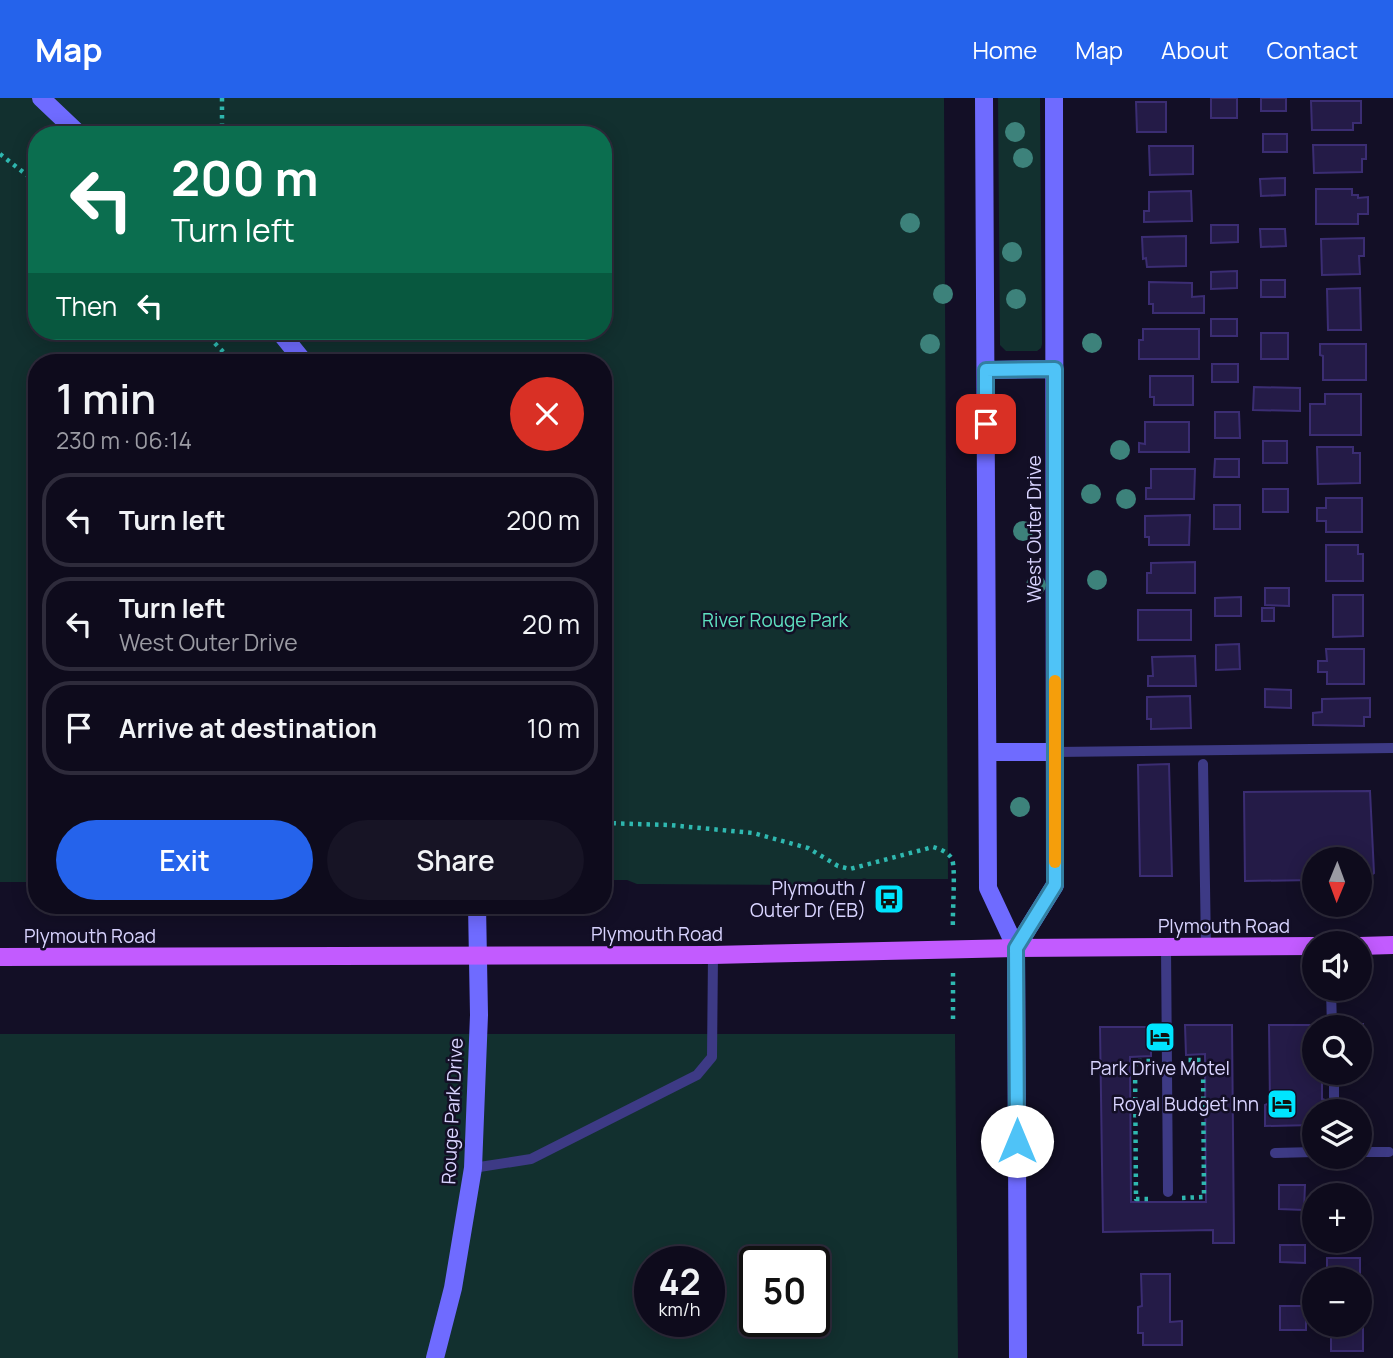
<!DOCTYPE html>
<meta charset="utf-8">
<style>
:root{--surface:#0e0b1c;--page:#171425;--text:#f1f3f6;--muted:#9b9ba3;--line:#2e2b3b;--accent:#2563eb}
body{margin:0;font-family:Manrope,sans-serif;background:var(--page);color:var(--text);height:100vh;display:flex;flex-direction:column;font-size:26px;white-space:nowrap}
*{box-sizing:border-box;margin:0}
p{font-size:23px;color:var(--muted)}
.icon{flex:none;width:38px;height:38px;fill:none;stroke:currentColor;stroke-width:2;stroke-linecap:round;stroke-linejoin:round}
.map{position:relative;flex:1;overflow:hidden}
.details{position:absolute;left:28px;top:256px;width:584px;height:560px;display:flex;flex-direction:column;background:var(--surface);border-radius:28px;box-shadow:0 4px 18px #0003,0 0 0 2px var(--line)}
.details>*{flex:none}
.hud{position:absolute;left:28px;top:28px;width:584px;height:214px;border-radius:28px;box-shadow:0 4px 18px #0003,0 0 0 2px var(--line);background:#0b6e4f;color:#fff;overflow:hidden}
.needle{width:46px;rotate:181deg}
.fabs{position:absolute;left:1302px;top:749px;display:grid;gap:14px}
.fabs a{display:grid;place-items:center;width:70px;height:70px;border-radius:50%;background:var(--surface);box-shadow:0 4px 18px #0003,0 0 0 2px var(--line);font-size:35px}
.speed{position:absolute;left:634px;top:1148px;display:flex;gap:14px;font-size:35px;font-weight:700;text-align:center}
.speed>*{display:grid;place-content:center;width:91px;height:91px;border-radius:50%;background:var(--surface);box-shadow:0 4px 18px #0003,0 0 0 2px var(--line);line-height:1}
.speed small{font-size:18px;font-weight:400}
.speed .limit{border:4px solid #111;border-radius:10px;background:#fff;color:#111}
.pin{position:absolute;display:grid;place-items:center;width:60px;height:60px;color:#fff;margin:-30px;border-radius:14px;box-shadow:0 4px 10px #0006}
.me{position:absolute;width:77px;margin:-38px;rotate:0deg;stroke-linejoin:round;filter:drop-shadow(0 0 5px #0008)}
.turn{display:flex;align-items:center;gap:24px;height:147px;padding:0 28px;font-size:32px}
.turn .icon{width:91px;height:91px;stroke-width:2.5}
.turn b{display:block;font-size:49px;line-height:60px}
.then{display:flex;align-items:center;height:66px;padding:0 28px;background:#0003;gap:14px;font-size:26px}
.round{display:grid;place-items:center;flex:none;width:74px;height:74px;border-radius:37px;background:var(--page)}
.headline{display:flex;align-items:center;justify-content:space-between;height:119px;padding:0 28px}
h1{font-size:42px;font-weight:600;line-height:52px}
.button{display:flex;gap:14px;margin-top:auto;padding:14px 28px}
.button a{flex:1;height:80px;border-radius:42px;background:var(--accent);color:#fff;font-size:28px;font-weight:600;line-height:80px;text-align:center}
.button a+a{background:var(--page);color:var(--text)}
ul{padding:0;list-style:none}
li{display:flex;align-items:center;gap:21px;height:94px;margin:0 14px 10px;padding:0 14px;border:4px solid var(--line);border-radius:28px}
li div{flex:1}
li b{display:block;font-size:26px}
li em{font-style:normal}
header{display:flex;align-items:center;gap:42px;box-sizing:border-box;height:98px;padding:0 35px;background:var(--accent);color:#fff}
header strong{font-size:33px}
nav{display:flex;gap:38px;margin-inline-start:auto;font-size:24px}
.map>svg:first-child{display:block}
</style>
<header>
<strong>Map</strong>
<nav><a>Home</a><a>Map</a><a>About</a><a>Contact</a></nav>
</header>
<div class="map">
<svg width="1393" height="1260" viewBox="0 0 1393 1260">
<rect width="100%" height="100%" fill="#130f26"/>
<path fill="#12302f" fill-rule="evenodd" d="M0,0H944L948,781H818L816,784L796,787L637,786L627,782H604V264H37V784H0ZM37,37H604V233H37Z
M998,0H1040L1042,246L1041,250L1037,253H1006L1000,247Z
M0,936H955L958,1260H0ZM649,1164H709V1223H649ZM754,1164H814V1223H754Z"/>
<path fill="#241b47" stroke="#3b2d73" stroke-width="2" d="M1211,0H1237V20H1211Z
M1261,0H1286V13H1261Z
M1311,3H1361V25H1353V32H1312Z
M1136,4H1166V34H1137Z
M1263,36H1287V54H1263Z
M1313,47H1366V61H1362V74L1314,75Z
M1149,48H1193V76L1150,77Z
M1285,80V97L1261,98L1260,81Z
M1316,91H1352V97H1358V100L1368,99V116H1358V126H1316Z
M1191,93L1192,123L1144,124V113H1149V94Z
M1211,127H1238V144L1211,145Z
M1260,131H1285L1286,148L1261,149Z
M1186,138V168L1147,169L1146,160L1143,161L1142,139Z
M1364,140V158H1359L1360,176L1322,177L1321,141Z
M1237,173V190L1211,191V174Z
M1261,182H1285V199H1261Z
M1149,184L1192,185V199L1204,198V215H1153V206H1149Z
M1360,190L1361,232H1328L1327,191Z
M1211,221H1237V238H1211Z
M1143,231H1199V261H1139V242H1143Z
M1261,235H1288V261H1261Z
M1320,246H1366V282H1323V258L1320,257Z
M1212,266H1238V284H1212Z
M1150,278H1193V307H1154V299H1150Z
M1254,289L1300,290V313L1253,312Z
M1325,296H1361V337H1310V306H1325Z
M1215,314H1239L1240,340H1215Z
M1145,324H1189V354H1139V345L1145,346Z
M1263,343H1287V365H1263Z
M1317,349H1353V355H1360V385L1318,386Z
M1215,361H1239V379H1214Z
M1151,371H1195L1194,401H1146V390H1151Z
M1263,391H1288V414H1263Z
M1326,400H1362V434H1326V423H1317V410H1326Z
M1214,407H1240V431H1214Z
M1190,417L1189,447H1149V439H1145V418Z
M1326,447H1358V456H1363V483H1326Z
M1195,464V495H1147V475H1151V465Z
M1265,490H1289V508L1265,507Z
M1333,497H1363V538L1333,539Z
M1241,499V518H1215V500Z
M1262,510H1274V523H1262Z
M1138,512H1191V542H1138Z
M1239,546L1240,571L1216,572V547Z
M1326,551H1364V586H1327V574H1318V563H1327Z
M1195,558L1196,588H1148V578H1153L1152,559Z
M1265,591L1291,592V610L1265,609Z
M1190,598L1191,630L1151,631V621H1147V599Z
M1370,600V619H1364V628L1313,627V615L1322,614V601Z
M1169,666L1172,778H1140L1138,667Z
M1370,693L1374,775L1365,782H1360V761H1314V782L1245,783L1244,694Z
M1342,926H1363L1362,960H1360V929H1342Z
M1185,927H1232L1234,1145H1213V1132L1103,1134L1100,929H1151V958L1130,959L1131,1104H1206L1205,956L1186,957Z
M1269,927H1322V929H1314V975H1322V1001L1325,1002V1013H1314V1027L1265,1028V1007L1270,1005Z
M1279,1087H1305L1304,1112L1279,1111Z
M1280,1147H1305V1165L1280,1164Z
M1327,1160H1360V1194V1181H1327Z
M1141,1176H1170V1224L1182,1223V1247H1143V1235H1138V1209L1142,1208Z
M1280,1208H1306V1232H1280Z
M1360,1215H1363V1253H1331V1227H1360Z"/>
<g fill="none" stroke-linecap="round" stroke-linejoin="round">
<path stroke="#2fb8b0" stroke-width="4.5" stroke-dasharray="3.5 5" stroke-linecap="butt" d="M222,0V37
M0,56L37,85
M203,233L233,264
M604,725L669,727L753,735L808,750L838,768L850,771L933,749C940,751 948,754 952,761C956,772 952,816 953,831
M953,921V871
M1150,963H1135L1136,1101H1152
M1182,1100L1204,1099L1203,962H1185"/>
<path stroke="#3d3a85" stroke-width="10" d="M1055,654L1393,650
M1203,666L1206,849
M1166,849L1168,1094
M1331,891L1332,929
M1334,975V1013
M1360,1054H1389
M1275,1055L1314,1054
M473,1070L531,1061L697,977L712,959L713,857"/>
<path stroke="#6f6bff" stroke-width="18" d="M41,0L80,37
M984,0L988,790L1016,850L1018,1260
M279,233L304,264
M986,272L1054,271
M988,654H1055
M1016,850L1055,787L1054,0
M435,1260L453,1190L473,1070L479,917L477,807"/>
<path stroke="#c25bff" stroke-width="18" d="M1360,848L1393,847
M0,859L713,857L1016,850L1314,848"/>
</g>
<g fill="#3d827b">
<circle cx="1015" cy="34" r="10"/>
<circle cx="1023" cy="60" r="10"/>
<circle cx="910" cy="125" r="10"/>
<circle cx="1012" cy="154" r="10"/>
<circle cx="943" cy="196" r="10"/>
<circle cx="1016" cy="201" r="10"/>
<circle cx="1092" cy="245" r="10"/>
<circle cx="930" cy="246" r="10"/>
<circle cx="1120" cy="352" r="10"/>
<circle cx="1091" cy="396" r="10"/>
<circle cx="1126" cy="401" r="10"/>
<circle cx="1023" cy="433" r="10"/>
<circle cx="1097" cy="482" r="10"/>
<circle cx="1036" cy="487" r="10"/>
<circle cx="1020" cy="709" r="10"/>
</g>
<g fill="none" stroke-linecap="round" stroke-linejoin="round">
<g stroke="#337fa1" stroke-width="18">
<path id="route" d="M986,326V272L1055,271V787L1016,850L1017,1043"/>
</g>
<use href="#route" stroke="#4fc3f7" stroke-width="12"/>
<path stroke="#f59e0b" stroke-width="12" d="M1055,583V764"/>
</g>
<defs>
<g id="bus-square" transform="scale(1.575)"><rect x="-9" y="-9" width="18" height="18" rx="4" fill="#00e5ff" stroke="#130f26"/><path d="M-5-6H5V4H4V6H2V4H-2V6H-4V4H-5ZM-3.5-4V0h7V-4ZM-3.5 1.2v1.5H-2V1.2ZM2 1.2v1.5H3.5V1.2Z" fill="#111"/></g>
<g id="hotel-square" transform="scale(1.575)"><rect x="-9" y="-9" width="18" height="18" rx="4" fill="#00e5ff" stroke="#130f26"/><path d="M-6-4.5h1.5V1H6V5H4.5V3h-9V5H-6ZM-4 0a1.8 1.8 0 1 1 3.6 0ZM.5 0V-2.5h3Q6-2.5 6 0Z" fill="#111"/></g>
</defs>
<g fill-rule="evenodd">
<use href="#bus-square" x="889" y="801"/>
<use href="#hotel-square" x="1160" y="939"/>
<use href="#hotel-square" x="1282" y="1006"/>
</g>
<g text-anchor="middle" stroke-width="5" stroke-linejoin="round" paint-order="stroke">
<g font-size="19" fill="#d9d4ff" stroke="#130f26">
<text transform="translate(1034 431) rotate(-90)" y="7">West Outer Drive</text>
<text x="1224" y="835">Plymouth Road</text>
<text x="657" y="843">Plymouth Road</text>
<text x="90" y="845">Plymouth Road</text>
<text transform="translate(452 1013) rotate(-87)" y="7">Rouge Park Drive</text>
</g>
<g font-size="19" fill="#5fe0c0" stroke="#130f26">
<text x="775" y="529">River Rouge Park</text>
</g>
<g font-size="19" fill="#d9d4ff" stroke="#130f26" text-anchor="end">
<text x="866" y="797">Plymouth /<tspan x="866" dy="22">Outer Dr (EB)</tspan></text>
<text x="1160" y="977" text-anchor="middle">Park Drive Motel</text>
<text x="1259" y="1013">Royal Budget Inn</text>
</g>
</g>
</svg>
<div class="fabs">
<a><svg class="needle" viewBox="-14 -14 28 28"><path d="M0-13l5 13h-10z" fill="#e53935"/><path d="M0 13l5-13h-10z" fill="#9b9ba3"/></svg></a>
<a><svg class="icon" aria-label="sound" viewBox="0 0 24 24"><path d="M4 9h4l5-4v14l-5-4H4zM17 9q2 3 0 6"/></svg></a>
<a><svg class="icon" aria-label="search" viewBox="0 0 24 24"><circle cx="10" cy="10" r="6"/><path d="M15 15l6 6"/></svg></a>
<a><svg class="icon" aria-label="layers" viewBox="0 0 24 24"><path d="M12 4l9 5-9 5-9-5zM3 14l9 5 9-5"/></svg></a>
<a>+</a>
<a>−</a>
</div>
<div class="speed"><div>42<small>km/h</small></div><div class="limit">50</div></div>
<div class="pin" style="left:986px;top:326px;background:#d93025"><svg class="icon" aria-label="arrive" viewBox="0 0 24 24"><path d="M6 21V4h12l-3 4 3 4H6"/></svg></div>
<svg class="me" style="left:1017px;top:1043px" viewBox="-20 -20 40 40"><circle r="19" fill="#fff"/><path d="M0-13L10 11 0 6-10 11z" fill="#4fc3f7"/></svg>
<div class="hud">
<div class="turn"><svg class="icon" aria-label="left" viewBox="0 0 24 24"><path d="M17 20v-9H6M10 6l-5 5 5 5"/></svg><div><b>200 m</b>Turn left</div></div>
<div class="then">Then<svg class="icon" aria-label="left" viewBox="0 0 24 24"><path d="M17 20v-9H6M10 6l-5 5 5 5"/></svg></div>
</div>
<section class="details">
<div class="headline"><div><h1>1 min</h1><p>230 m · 06:14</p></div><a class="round" style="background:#d93025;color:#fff"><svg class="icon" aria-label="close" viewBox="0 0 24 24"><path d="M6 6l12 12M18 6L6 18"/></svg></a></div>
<ul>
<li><svg class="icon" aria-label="left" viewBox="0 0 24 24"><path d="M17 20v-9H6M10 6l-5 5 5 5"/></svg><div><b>Turn left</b></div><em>200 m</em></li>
<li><svg class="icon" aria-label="left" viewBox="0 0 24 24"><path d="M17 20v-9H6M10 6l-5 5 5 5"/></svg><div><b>Turn left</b><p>West Outer Drive</p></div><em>20 m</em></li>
<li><svg class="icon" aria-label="arrive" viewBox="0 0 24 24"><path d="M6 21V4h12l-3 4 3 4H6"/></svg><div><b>Arrive at destination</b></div><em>10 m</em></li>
</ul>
<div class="button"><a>Exit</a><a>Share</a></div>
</section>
</div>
